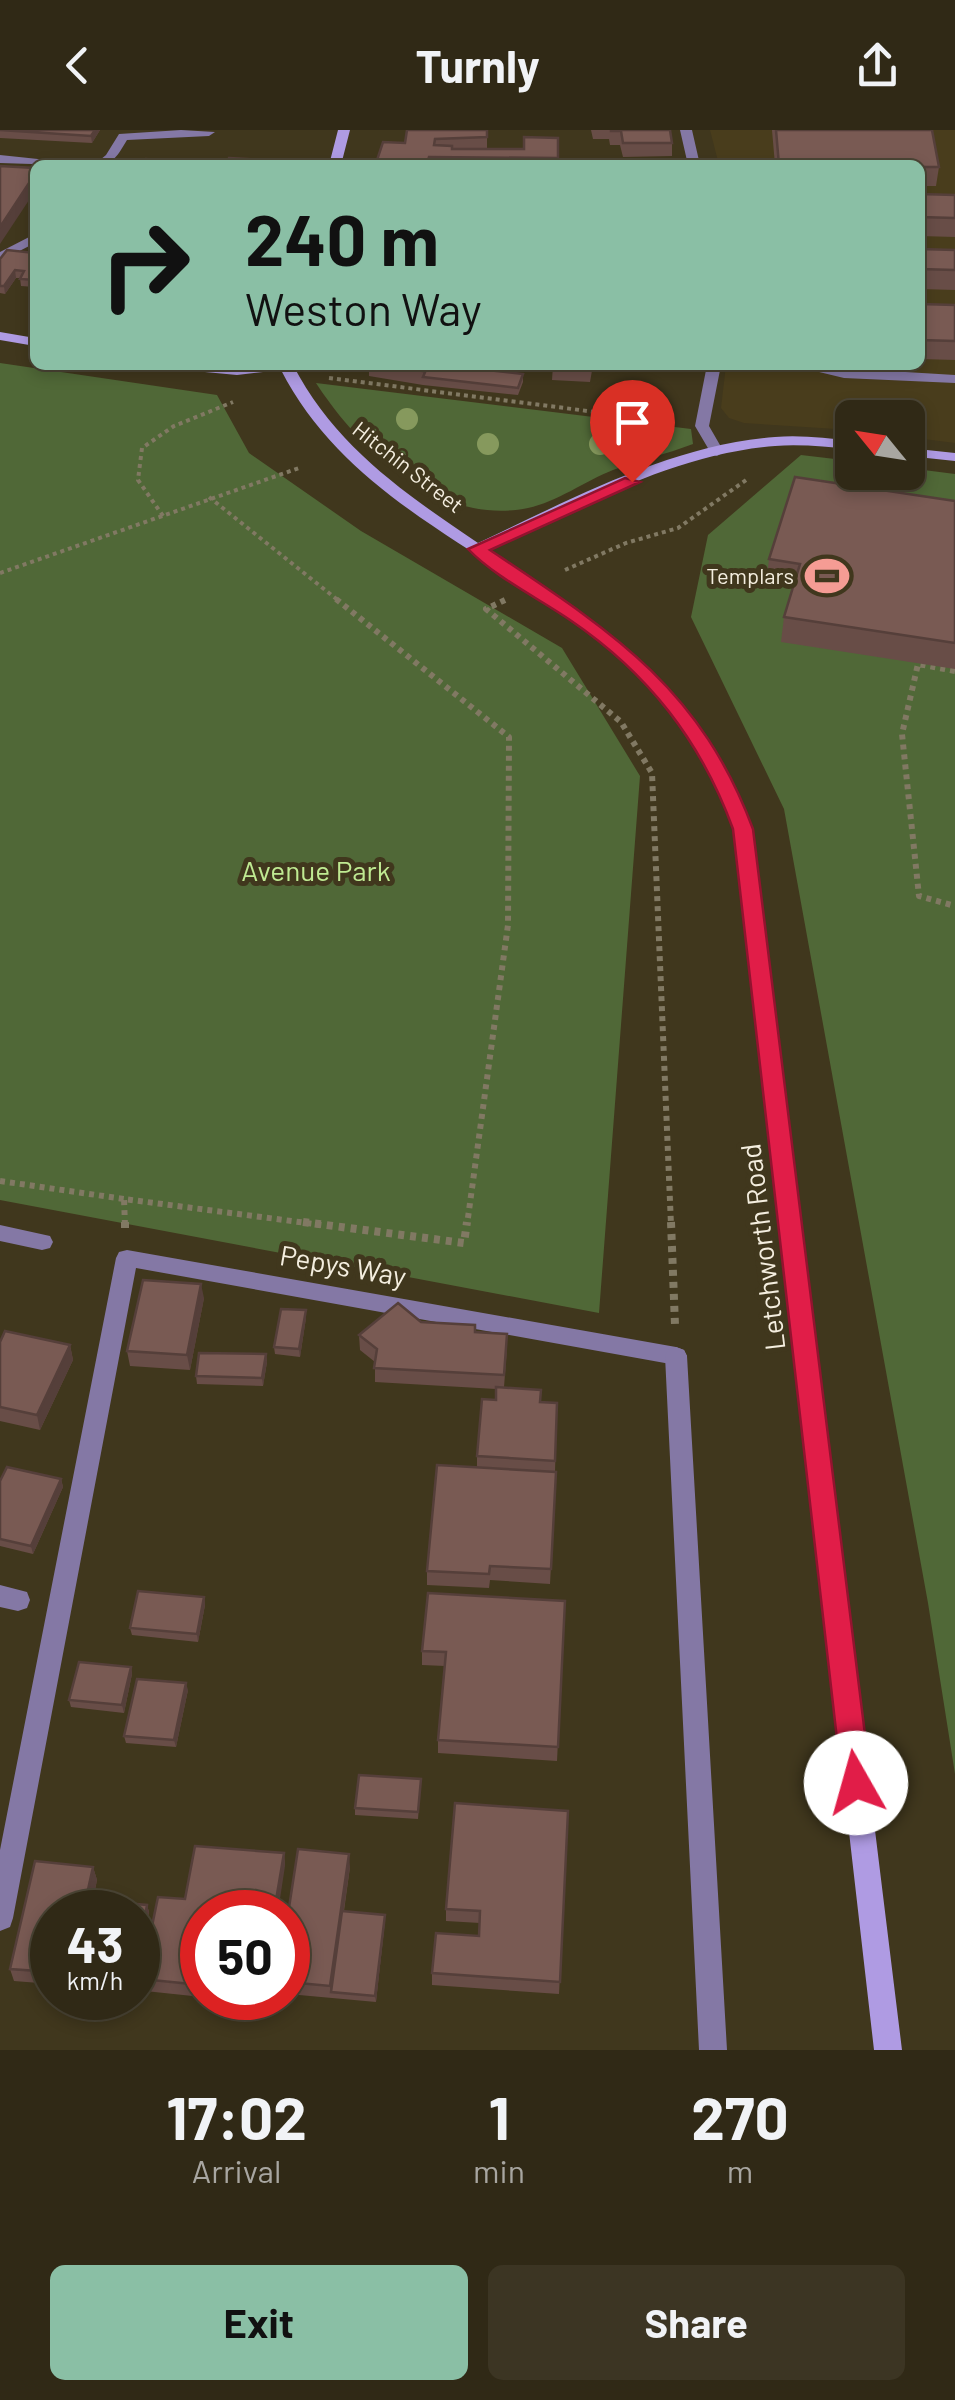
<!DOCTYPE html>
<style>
:root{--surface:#302916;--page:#3c3523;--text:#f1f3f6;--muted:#a8a6a1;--line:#4b4535;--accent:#8abfa5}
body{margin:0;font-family:Barlow,sans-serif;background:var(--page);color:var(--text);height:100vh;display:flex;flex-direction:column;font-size:38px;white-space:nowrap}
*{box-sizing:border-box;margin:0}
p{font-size:32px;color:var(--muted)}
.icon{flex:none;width:55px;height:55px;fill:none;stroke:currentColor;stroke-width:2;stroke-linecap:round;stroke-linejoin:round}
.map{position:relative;height:1920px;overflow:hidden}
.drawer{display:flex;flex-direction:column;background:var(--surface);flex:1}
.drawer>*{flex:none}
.hud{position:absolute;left:30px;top:30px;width:895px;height:210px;border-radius:15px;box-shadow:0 5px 15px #0003,0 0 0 2px var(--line);background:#8abfa5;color:#111;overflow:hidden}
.needle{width:65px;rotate:300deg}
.tools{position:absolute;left:835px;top:270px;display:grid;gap:20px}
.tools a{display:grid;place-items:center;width:90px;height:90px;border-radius:15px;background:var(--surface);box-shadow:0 5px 15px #0003,0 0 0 2px var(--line);font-size:50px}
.speed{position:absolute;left:30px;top:1760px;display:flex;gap:20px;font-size:50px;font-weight:700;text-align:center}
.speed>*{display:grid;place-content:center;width:130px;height:130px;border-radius:50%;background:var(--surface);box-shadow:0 5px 15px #0003,0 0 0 2px var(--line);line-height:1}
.speed small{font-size:25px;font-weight:400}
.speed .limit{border:15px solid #d22;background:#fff;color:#111}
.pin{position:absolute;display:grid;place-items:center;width:85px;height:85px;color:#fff;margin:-102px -42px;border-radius:50% 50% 50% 0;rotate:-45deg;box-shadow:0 0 10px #0007}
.pin .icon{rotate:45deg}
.me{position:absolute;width:110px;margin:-55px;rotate:353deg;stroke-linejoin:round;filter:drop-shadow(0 0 8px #0008)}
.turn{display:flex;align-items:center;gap:35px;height:210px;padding:0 50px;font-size:45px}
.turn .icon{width:130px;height:130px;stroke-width:2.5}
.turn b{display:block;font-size:70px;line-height:85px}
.eta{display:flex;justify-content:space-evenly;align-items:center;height:170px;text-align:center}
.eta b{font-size:60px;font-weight:700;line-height:70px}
.button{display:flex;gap:20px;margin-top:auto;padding:20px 50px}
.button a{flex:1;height:115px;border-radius:15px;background:var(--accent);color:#111;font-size:40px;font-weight:700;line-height:115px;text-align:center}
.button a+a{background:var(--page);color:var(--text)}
header{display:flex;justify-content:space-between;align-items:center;height:130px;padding:0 50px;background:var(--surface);font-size:45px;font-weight:700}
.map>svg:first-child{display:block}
</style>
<header><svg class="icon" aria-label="back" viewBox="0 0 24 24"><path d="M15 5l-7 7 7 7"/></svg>Turnly<svg class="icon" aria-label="share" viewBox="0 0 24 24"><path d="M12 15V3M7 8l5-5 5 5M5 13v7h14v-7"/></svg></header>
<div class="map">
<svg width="955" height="1920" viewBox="0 0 955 1920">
<rect width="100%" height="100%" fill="#40371d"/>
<path fill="#493d1c" d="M710,0H955V313L908,307V288H852V300L744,293L729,288L721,278L726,235H920V35H719Z"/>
<path fill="#506837" d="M0,233L217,265L249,323L361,401L562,518L640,646L599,1183L0,1070Z
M316,253L691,299L693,314C667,324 639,330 613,340C585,351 557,372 528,378C440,396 361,322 316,253Z
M801,325L852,331V342H908V338L955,344V1644L928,1473L784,679L691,487L708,405Z"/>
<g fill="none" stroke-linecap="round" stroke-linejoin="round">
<path stroke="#817963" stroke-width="4" stroke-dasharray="4 4" stroke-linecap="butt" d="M329,248L674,292
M209,367L339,471
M163,386L138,350L142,318L174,296L233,272
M565,440L626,413L678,398L749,348
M0,443L299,338"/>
<path stroke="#817963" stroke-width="6" stroke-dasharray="5 5" stroke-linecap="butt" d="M336,469L509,607L508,795L467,1095
M505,470L486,479L621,592L652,643L671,1095
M955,541L918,534L902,604L919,766L955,776
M0,1051L124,1069
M125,1095L124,1069L322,1095"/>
<path stroke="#817963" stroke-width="8" stroke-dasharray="6 6" stroke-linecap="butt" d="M125,1092V1098
M303,1092L464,1113L467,1092
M671,1092L675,1195"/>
<path fill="#8478a5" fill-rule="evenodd" d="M181,0L215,2L209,6L127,10C117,26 114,35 94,35L106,25L119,4Z
M35,104V113L0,131V122Z
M790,235L955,245V253L844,248Z
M127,1120L676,1217L684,1220L687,1226L684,1232L676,1235L136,1138L13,1788L10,1797L0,1801V1720L116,1128L119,1122Z
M0,1455L27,1462L30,1470L27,1478L18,1481L0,1477Z"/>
<path fill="#8478a5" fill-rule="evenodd" d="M680,0H692L700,35H688Z
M0,25L57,31L63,35L0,33Z
M707,235H721L709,296L724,322L717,326L712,325L695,296Z
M0,1095L50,1106L53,1112L50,1118L42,1120L0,1111Z
M676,1217L684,1220L687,1226L727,1920H699L665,1226L668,1220Z"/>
<path fill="#af9be3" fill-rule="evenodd" d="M338,0H350L341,35H329Z
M0,202L35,208V216L0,210Z
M166,235H293C335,316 404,363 478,413C572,369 670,315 775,307C801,305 827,308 852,311V319C827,317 801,314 775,316C674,324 579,377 488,420C613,500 694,556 752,699L902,1920H874L734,699C707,631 671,572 616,523C506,426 351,377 281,240L237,245L173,239Z
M908,318L955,323V331L908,326Z"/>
</g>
<g fill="#86995d">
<circle cx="407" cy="289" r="11"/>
<circle cx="488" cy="314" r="11"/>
<circle cx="600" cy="314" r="11"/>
</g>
<path fill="#684d47" d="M0,0H100L92,13L0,8Z
M487,0V19H524L558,8V35H377V30L405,13Z
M591,0H670L672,13V26L623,27L620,15H610L609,9H593Z
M772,0H932L939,37L936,56H920V35H775Z
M920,64L955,65V107L920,106Z
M920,119L955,120V160L920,159Z
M35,123V157L21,156L20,148H16L5,164L0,163V129Z
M920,167L921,174L955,175V230L920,229Z
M369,235H441L523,244V252L518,265L423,255L369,246Z
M553,235H593L590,252L552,250Z
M955,371V539L781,512L784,487L793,458L766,454L769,429Z
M204,1168L190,1240L130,1236L127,1221Z
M306,1188L300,1227L275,1224L274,1217Z
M421,1192L476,1202L507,1218L504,1257L541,1272L557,1273L555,1342H556L550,1454L490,1450L489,1458L427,1455V1441L477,1337V1326L496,1270V1259L375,1252V1232L360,1220L359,1205Z
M0,1212L70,1215L73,1230L40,1300L0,1291Z
M266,1224L267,1232L263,1256L197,1254L196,1246Z
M61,1349L63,1357L33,1424L0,1416V1351Z
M204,1467L205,1475L198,1512L132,1505L130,1498Z
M565,1471L557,1631L438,1623V1610L445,1536L422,1535V1521Z
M131,1537L132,1544L124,1583L71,1577L69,1570Z
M188,1560L176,1617L126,1613L124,1606Z
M421,1649L418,1689L355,1685V1678Z
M568,1681L559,1864L432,1855V1843L479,1806L480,1793L446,1791V1779Z
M284,1723L285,1736L202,1782V1867L145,1861L141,1849L185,1769Z
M35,1731L93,1737L97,1750L93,1770L147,1775L149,1782L138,1843V1782H52V1854L14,1851L10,1839Z
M350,1737L344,1781L385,1791L376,1872L288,1864V1784Z
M212,1868H264V1872Z"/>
<path fill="#553f3a" d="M95,0H100L92,13L91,6Z
M35,44V61L0,114V97Z
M15,140L16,148L5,164L4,156Z
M201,1154L204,1168L190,1240L187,1225Z
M306,1180V1188L300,1227L299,1219Z
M70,1215L73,1230L40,1300L37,1285Z
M266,1224L267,1232L263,1256L262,1248Z
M61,1349L63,1357L33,1424L31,1416Z
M204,1467L205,1475L198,1512L197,1504Z
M131,1537L132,1544L124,1583L122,1575Z
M186,1553L188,1560L176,1617L174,1610Z
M284,1723L285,1736L278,1782H274Z
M349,1724L350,1737L332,1862H331L330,1856Z
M93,1737L97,1750L90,1782H83Z
M147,1775L149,1782L138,1843V1827Z
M385,1785V1791L376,1872L375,1866Z"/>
<path fill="#795a53" stroke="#553f3a" stroke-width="2.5" d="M0,0H95L91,6Z
M407,0H487V7L435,9L434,15L452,16V19H524V7L558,8V28L429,27L427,33L377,30L383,12L405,13Z
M611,0H670L672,13H623L621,1H611Z
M776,0H932L939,37H920V35H779Z
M229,28L282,31L280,35H143L146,29L226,34Z
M0,36L35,38V44L0,97Z
M920,64L955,65V88L920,87Z
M920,119L955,120V140L920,139Z
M7,120L35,123V150L20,149L24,141L15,140L4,156H0V129Z
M920,167L921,174L955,175V211L920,210Z
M391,235H425L423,241Z
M428,235H441L523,244L518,258L423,247Z
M553,235H591V237Z
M795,347L955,371V513L784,487L800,434L769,429Z
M143,1150L201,1154L187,1225L127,1221Z
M398,1173L421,1192L475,1195V1202L507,1204L504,1245L374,1238L377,1219L359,1205Z
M281,1179L306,1180L299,1219L274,1217Z
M5,1201L70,1215L37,1285L0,1277V1212Z
M199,1223L266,1224L262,1248L196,1246Z
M496,1257L541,1260L540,1272L557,1273L555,1331L477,1326L482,1269L496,1270Z
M437,1335L556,1342L551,1439L490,1436L489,1444L427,1441Z
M7,1337L61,1349L31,1416L0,1409V1351Z
M138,1461L204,1467L197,1504L130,1498Z
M428,1463L565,1471L558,1617L438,1610L446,1522L422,1521Z
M79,1532L131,1537L122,1575L69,1570Z
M137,1549L186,1553L174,1610L124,1606Z
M359,1645L421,1649L418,1682L355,1678Z
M455,1673L568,1681L560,1852L432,1843L436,1803L479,1806L480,1781L446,1779Z
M195,1716L284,1723L274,1782H202V1855L141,1849L158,1767L185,1769Z
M298,1719L349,1724L330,1856L288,1852V1784Z
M35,1731L93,1737L83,1782H52V1842L10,1839Z
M89,1770L147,1775L138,1827V1782H86Z
M342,1781L385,1785L375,1866L331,1862Z"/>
<path fill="#e11d48" stroke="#92132f" stroke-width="2.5" d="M625,348L640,352L490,420C611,501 700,557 753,699L871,1653L867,1663L856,1667L846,1663L842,1653L733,699C701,611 648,543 570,490C538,468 495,447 468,419Z"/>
<defs>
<g id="stadium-bare" transform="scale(3.45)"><path d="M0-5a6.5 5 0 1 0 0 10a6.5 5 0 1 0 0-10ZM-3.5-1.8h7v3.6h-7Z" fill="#f59c94" stroke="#40371d" stroke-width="2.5" paint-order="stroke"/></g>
</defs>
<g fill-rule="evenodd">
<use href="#stadium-bare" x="827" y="446"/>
</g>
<g text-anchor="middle" stroke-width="10" stroke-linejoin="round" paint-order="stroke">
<g font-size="22" fill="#f4eedf" stroke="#40371d">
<text transform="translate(408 337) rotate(38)" y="8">Hitchin Street</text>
</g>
<g font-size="22" fill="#f4eedf" stroke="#40371d" text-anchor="end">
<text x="794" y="454">Templars</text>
</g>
<g font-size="28" fill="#bfea92" stroke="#40371d">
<text x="316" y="751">Avenue Park</text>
</g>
<g font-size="28" fill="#f4eedf" stroke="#40371d">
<text transform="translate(763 1117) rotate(-97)" y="10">Letchworth Road</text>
<text transform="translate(343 1136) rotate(10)" y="10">Pepys Way</text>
</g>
</g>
</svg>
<div class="tools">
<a><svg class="needle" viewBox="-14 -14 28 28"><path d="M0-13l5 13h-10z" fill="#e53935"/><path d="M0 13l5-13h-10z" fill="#a8a6a1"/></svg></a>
</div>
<div class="speed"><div>43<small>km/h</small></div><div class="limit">50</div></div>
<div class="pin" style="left:632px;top:352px;background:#d93025"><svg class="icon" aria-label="arrive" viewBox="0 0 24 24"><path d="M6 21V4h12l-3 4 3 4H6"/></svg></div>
<svg class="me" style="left:856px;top:1653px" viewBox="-20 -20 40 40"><circle r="19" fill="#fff"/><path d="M0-13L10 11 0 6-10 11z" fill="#e11d48"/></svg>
<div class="hud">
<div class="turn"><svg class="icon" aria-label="right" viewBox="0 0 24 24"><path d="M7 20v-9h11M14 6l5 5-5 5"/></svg><div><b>240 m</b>Weston Way</div></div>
</div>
</div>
<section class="drawer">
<div class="eta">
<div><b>17:02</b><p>Arrival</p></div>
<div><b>1</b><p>min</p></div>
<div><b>270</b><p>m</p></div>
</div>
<div class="button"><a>Exit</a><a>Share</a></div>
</section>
